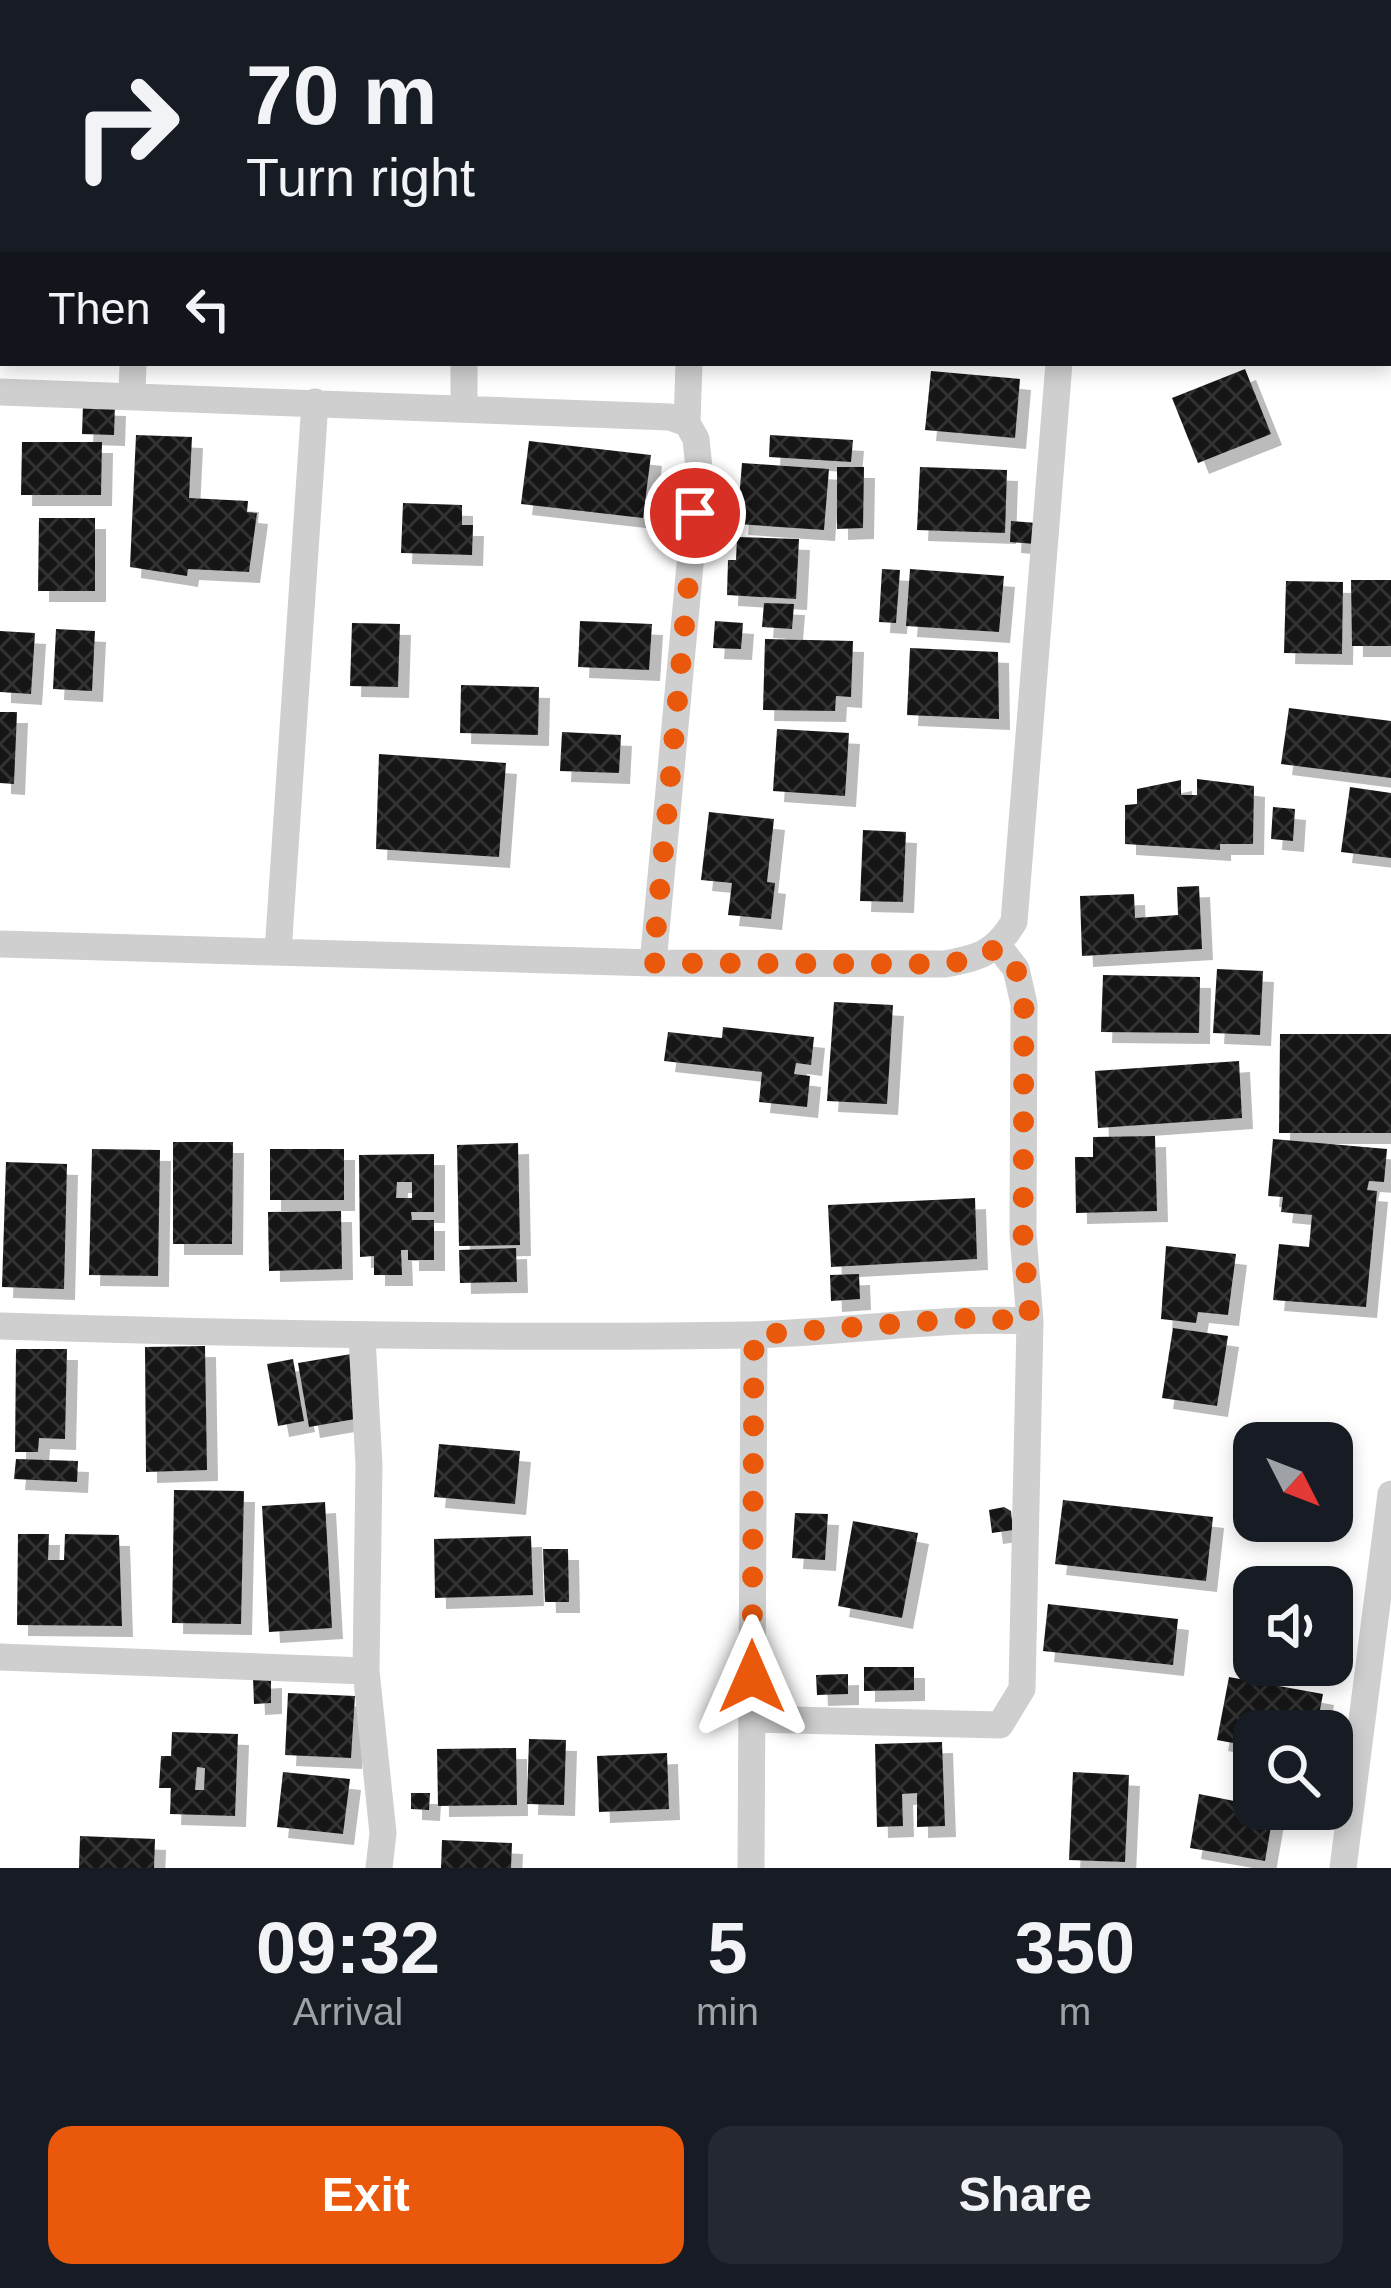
<!DOCTYPE html>
<style>
:root{--surface:#171b24;--page:#242831;--text:#f1f3f6;--muted:#9ea1a6;--accent:#ea580c}
body{margin:0;font-family:Helvetica,sans-serif;background:var(--page);color:var(--text);height:100vh;display:flex;flex-direction:column;font-size:45px;white-space:nowrap}
*{box-sizing:border-box;margin:0}
p{font-size:39px;color:var(--muted)}
.icon{flex:none;width:66px;height:66px;fill:none;stroke:currentColor;stroke-width:2;stroke-linecap:round;stroke-linejoin:round}
.map{position:relative;height:1868px;overflow:hidden}
.sheet{display:flex;flex-direction:column;background:var(--surface);flex:1}
.sheet>*{flex:none}
.hud{position:absolute;left:0px;top:0px;width:1392px;height:366px;box-shadow:0 6px 18px #0003;background:#171b24;color:var(--text);overflow:hidden}
.needle{width:78px;rotate:132deg}
.tools{position:absolute;left:1233px;top:1422px;display:grid;gap:24px}
.tools a{display:grid;place-items:center;width:120px;height:120px;border-radius:24px;background:var(--surface);box-shadow:0 6px 18px #0003;font-size:60px}
.pin{position:absolute;display:grid;place-items:center;width:102px;height:102px;color:#fff;margin:-51px;border:6px solid #fff;border-radius:50%;box-shadow:0 3px 12px #0007}
.me{position:absolute;width:132px;margin:-66px;rotate:0deg;stroke-linejoin:round;filter:drop-shadow(0 0 9px #0008)}
.turn{display:flex;align-items:center;gap:42px;height:252px;padding:0 48px;font-size:54px}
.turn .icon{width:156px;height:156px;stroke-width:2.5}
.turn b{display:block;font-size:84px;line-height:102px}
.then{display:flex;align-items:center;height:114px;padding:0 48px;background:#0003;gap:24px;font-size:45px}
.eta{display:flex;justify-content:space-evenly;align-items:center;height:204px;text-align:center}
.eta b{font-size:72px;font-weight:800;line-height:84px}
.cta{display:flex;gap:24px;margin-top:auto;padding:24px 48px}
.cta a{flex:1;height:138px;border-radius:24px;background:var(--accent);color:#fff;font-size:48px;font-weight:800;line-height:138px;text-align:center}
.cta a+a{background:var(--page);color:var(--text)}
.map>svg:first-child{display:block}
</style>
<div class="map">
<svg width="1391" height="1868" viewBox="0 0 1391 1868">
<defs>
<pattern id="building-cross-hatch" width="8" height="8" patternUnits="userSpaceOnUse" patternTransform="scale(3)"><rect width="8" height="8" fill="#191919"/><path d="M0 0l8 8M0 8l8-8" fill="none" stroke="#323232"/></pattern>
<filter id="shadow"><feDropShadow dx="11" dy="11" stdDeviation="0" flood-color="#0004"/></filter>
</defs>
<rect width="100%" height="100%" fill="#fff"/>
<path fill="url(#building-cross-hatch)" fill-rule="evenodd" filter="url(#shadow)" d="M1245,369L1271,434L1198,463L1172,398Z
M931,371L1020,379L1015,438L925,430Z
M83,404L115,405L114,435L82,434Z
M136,435L192,437L189,498L248,501L247,512L257,513L249,572L188,569L187,576L130,567Z
M770,435L853,440L851,462L769,457Z
M529,441L651,455L643,518L521,504Z
M22,442H102L101,495H21Z
M742,463L829,469L824,530L737,524Z
M837,467H864L863,528L837,529Z
M920,467L1007,470L1005,533L917,530Z
M403,503L462,505V525H473L472,555L401,553Z
M39,518H95V591H38Z
M1011,521L1037,523L1035,544L1010,542Z
M737,537L799,539L796,599L727,595L728,560H736Z
M882,569L900,570L896,623L879,622Z
M910,569L1004,576L999,632L906,626Z
M1351,580H1391V646H1352Z
M1286,581L1343,582L1342,654L1284,653Z
M764,603L794,604L792,629L762,627Z
M580,621L652,624L649,670L578,667Z
M715,621L743,623L741,649L713,648Z
M352,623L400,624L398,687L350,686Z
M56,629L95,631L92,691L53,689Z
M0,631L35,633L31,694L0,692Z
M765,639L853,641L851,697L836,696L835,711L763,710Z
M910,648L998,652L999,719L907,715Z
M461,685L539,687L538,735L460,733Z
M1289,708L1391,721V778L1281,764Z
M0,712H17L14,784L0,783Z
M777,729L849,733L845,796L773,791Z
M562,732L621,735L619,773L560,771Z
M379,754L506,763L499,857L376,849Z
M1197,779L1254,786L1253,844H1220V850L1125,844V805L1137,804V789L1181,780V795H1197Z
M1350,787L1391,793V858L1341,852Z
M1273,807L1295,809L1293,841L1271,839Z
M709,812L774,819L767,882L775,883L771,919L728,915L732,883L701,880Z
M863,830L906,832L903,902L860,901Z
M1199,886L1202,949L1082,956L1080,896L1134,894L1135,918L1178,915L1177,887Z
M1217,969L1263,971L1260,1035L1213,1033Z
M1103,975L1200,977L1199,1033L1101,1032Z
M834,1002L893,1005L887,1104L827,1101Z
M723,1027L814,1037L811,1065L796,1063L794,1074L810,1076L807,1107L759,1102L762,1072L664,1061L668,1032L722,1038Z
M1280,1034H1391V1133H1279Z
M1239,1061L1242,1118L1098,1128L1095,1071Z
M1155,1136L1157,1211L1076,1213L1075,1157H1093V1137Z
M1273,1139L1387,1149L1384,1182L1369,1181L1367,1190L1377,1191L1366,1307L1273,1300L1279,1244L1309,1247L1312,1215L1281,1212L1283,1197L1268,1196Z
M173,1142H233L232,1244H173Z
M518,1143L520,1245L459,1246L457,1145Z
M92,1149L160,1150L158,1276L89,1275Z
M270,1149H344V1200H270Z
M434,1154V1212H411L412,1220H434V1260H408V1250H401L402,1275H374V1256L360,1257L359,1155ZM397,1182H412V1198H396Z
M6,1162L67,1164L64,1289L2,1287Z
M975,1198L977,1259L831,1267L828,1205Z
M341,1211L342,1269L269,1271L268,1212Z
M1166,1246L1236,1254L1228,1315L1198,1312L1196,1323L1161,1319Z
M516,1248L517,1282L460,1283L459,1250Z
M859,1274L860,1299L831,1301L830,1275Z
M1173,1328L1228,1336L1217,1406L1162,1398Z
M205,1346L207,1470L146,1472L145,1347Z
M16,1349H67L65,1439L39,1438L38,1452H15Z
M351,1354L361,1418L309,1427L298,1363Z
M293,1359L304,1421L278,1426L267,1364Z
M439,1444L520,1451L515,1504L434,1497Z
M16,1459L78,1461L77,1482L14,1479Z
M174,1490L244,1491L241,1624L172,1623Z
M1063,1500L1213,1517L1206,1581L1055,1564Z
M325,1502L332,1628L269,1632L262,1506Z
M1004,1507L1011,1511L1013,1530L992,1533L989,1510Z
M795,1513L828,1514L825,1560L792,1558Z
M853,1521L918,1533L902,1618L838,1606Z
M18,1534H49L48,1560H64L65,1534L119,1535L122,1626L17,1625Z
M531,1536L533,1595L435,1598L434,1539Z
M543,1549H568L569,1602H545Z
M1048,1604L1178,1619L1173,1665L1043,1651Z
M864,1667H914V1690L864,1691Z
M848,1674V1694L817,1695L816,1675Z
M271,1677V1703L254,1704L253,1678Z
M1229,1677L1323,1694L1316,1731H1254V1747L1217,1740Z
M288,1693L355,1696L351,1758L285,1755Z
M172,1732L238,1734L235,1816L170,1814L171,1788H159L161,1756H171ZM197,1767L205,1768L204,1790H195Z
M529,1739L566,1740L564,1805L527,1804Z
M942,1742L945,1826L917,1827V1793L902,1794L903,1826L877,1827L875,1744Z
M516,1748L517,1805L438,1806L437,1749Z
M667,1753L669,1809L599,1812L597,1756Z
M283,1772L350,1779L343,1834L277,1827Z
M1073,1772L1129,1775L1125,1862L1069,1860Z
M411,1793H430L429,1810L411,1809Z
M1199,1794L1274,1809L1265,1861L1190,1848Z
M80,1836L155,1839L154,1868H79Z
M442,1840L512,1843L511,1868H441Z"/>
<g fill="none" stroke-linecap="round" stroke-linejoin="round">
<path stroke="#cfcfcf" stroke-width="27" d="M141,0L142,3
M469,0V3
M1078,3L1079,0
M464,363V408
M0,392L670,417L687,423
M132,396L133,363
M0,944L653,963L945,964C979,958 995,953 1014,922L1059,363
M278,952L315,402
M653,963L699,468L696,439L687,423L689,363
M0,1326C249,1334 498,1339 748,1335C842,1333 935,1317 1030,1321L1023,1235L1024,1004L1016,969L999,947
M362,1338L369,1465L366,1671L383,1833L379,1868
M0,1657L366,1671
M752,1719L1000,1725L1022,1689L1030,1321
M751,1868L754,1335
M1343,1868L1391,1494"/>
</g>
<g fill="none" stroke-linecap="round" stroke-linejoin="round">
<path stroke="#ea580c" stroke-width="21" stroke-dasharray="0 37.8" d="M695,513L653,963L945,964L979,958L999,947L1016,969L1024,1004L1023,1235L1030,1321L970,1318L754,1335L752,1677"/>
</g>
</svg>
<div class="tools">
<a><svg class="needle" viewBox="-14 -14 28 28"><path d="M0-13l5 13h-10z" fill="#e53935"/><path d="M0 13l5-13h-10z" fill="#9ea1a6"/></svg></a>
<a><svg class="icon" aria-label="sound" viewBox="0 0 24 24"><path d="M4 9h4l5-4v14l-5-4H4zM17 9q2 3 0 6"/></svg></a>
<a><svg class="icon" aria-label="search" viewBox="0 0 24 24"><circle cx="10" cy="10" r="6"/><path d="M15 15l6 6"/></svg></a>
</div>
<div class="pin" style="left:695px;top:513px;background:#d93025"><svg class="icon" aria-label="arrive" viewBox="0 0 24 24"><path d="M6 21V4h12l-3 4 3 4H6"/></svg></div>
<svg class="me" style="left:752px;top:1677px" viewBox="-20 -20 40 40"><path d="M0-17L14 15 0 8-14 15z" fill="#ea580c" stroke="#fff" stroke-width="4"/></svg>
<div class="hud">
<div class="turn"><svg class="icon" aria-label="right" viewBox="0 0 24 24"><path d="M7 20v-9h11M14 6l5 5-5 5"/></svg><div><b>70 m</b>Turn right</div></div>
<div class="then">Then<svg class="icon" aria-label="left" viewBox="0 0 24 24"><path d="M17 20v-9H6M10 6l-5 5 5 5"/></svg></div>
</div>
</div>
<section class="sheet">
<div class="eta">
<div><b>09:32</b><p>Arrival</p></div>
<div><b>5</b><p>min</p></div>
<div><b>350</b><p>m</p></div>
</div>
<div class="cta"><a>Exit</a><a>Share</a></div>
</section>
